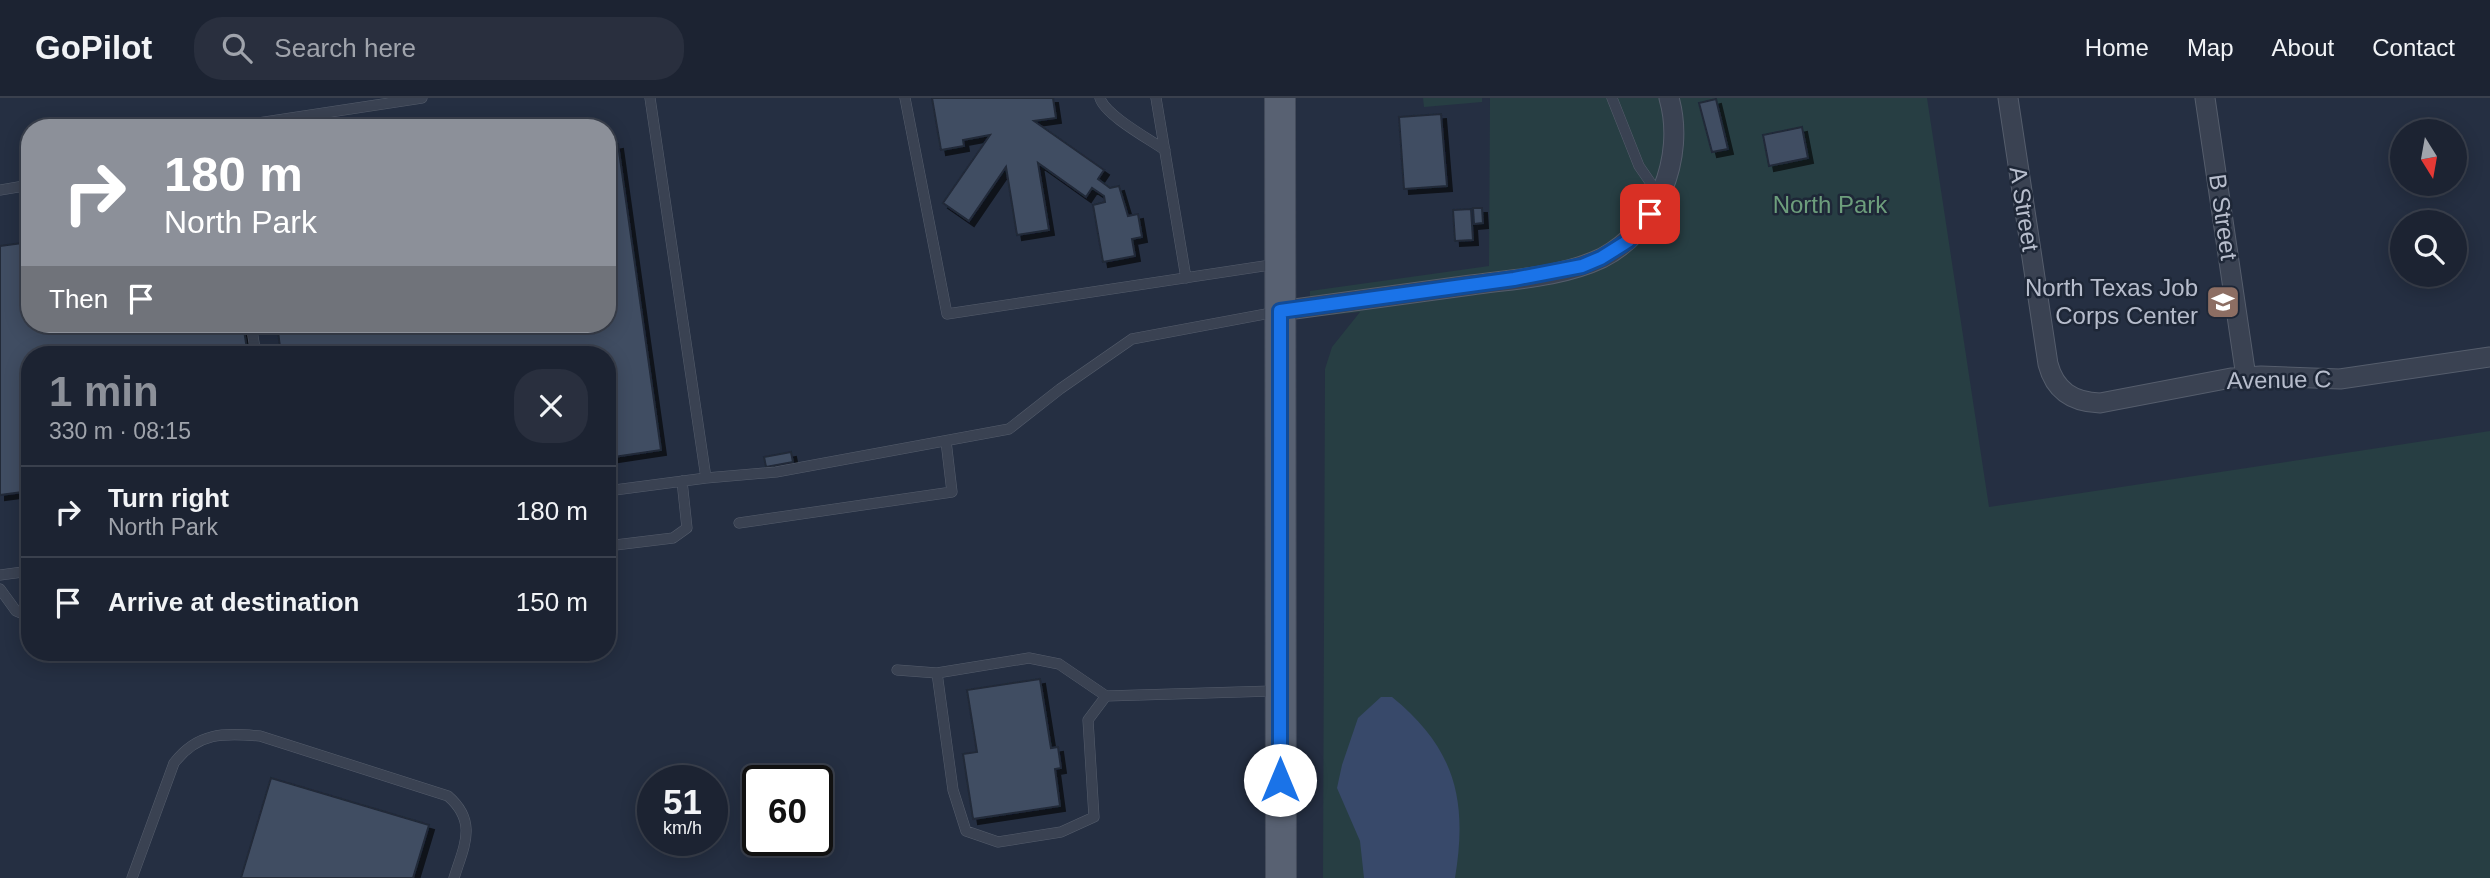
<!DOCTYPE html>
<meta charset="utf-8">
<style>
:root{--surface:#1c2332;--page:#292f3e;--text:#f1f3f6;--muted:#a0a4ac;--line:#3a404d;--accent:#8c9099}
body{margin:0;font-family:Helvetica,sans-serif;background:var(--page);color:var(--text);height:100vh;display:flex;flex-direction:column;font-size:26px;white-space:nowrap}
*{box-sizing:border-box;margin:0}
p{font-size:23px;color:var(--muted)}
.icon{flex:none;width:38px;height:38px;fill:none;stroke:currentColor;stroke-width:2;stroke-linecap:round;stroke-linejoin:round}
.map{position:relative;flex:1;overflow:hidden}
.sheet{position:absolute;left:21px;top:248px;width:595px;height:315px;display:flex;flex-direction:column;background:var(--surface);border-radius:28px;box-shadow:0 4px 18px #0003,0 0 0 2px var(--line)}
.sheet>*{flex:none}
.top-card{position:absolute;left:21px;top:21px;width:595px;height:214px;border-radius:28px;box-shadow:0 4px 18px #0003,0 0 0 2px var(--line);background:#8c9099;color:#fff;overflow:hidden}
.needle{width:46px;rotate:169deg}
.fabs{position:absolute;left:2390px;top:21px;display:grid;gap:14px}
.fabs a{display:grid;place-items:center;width:77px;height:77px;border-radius:50%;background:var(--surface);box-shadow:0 4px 18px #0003,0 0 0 2px var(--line);font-size:35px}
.speed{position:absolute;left:637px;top:667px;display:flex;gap:14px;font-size:35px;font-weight:700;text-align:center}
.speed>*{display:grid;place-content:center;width:91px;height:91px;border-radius:50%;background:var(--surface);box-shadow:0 4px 18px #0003,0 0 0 2px var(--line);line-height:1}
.speed small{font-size:18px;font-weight:400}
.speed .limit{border:4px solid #111;border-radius:10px;background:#fff;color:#111}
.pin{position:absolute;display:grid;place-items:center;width:60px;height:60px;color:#fff;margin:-30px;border-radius:14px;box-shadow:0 4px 10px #0006}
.me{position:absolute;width:77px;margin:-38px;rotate:0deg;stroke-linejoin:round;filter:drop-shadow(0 0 5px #0008)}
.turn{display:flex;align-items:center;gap:24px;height:147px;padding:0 28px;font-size:32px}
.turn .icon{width:91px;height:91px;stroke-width:2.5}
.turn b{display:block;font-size:49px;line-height:60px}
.then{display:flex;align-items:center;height:66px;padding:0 28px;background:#0003;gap:14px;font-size:26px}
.round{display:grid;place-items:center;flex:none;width:74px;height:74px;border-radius:28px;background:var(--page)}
.head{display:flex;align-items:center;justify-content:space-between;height:119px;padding:0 28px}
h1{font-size:42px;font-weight:600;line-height:52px;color:var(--accent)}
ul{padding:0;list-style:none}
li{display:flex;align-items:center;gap:21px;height:91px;padding:0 28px;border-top:2px solid var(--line)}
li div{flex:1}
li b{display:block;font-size:26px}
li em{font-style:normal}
header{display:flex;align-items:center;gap:42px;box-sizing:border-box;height:98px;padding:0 35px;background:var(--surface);border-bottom:2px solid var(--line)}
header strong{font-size:33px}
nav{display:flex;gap:38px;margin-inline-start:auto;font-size:24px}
.search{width:490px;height:63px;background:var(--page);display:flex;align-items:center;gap:18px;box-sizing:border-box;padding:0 24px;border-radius:28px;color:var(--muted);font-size:26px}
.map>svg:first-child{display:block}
</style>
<header>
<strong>GoPilot</strong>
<div class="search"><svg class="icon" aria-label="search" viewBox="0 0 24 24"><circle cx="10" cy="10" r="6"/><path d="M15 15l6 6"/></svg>Search here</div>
<nav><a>Home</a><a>Map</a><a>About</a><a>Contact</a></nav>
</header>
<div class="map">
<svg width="2490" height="780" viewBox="0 0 2490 780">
<defs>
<filter id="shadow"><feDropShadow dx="5" dy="5" stdDeviation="0" flood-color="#0009"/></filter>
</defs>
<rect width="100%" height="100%" fill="#252f42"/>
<path fill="#273e43" d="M1423,0H1482V4L1424,9Z
M1490,0H1927L1989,409L2490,333V780H1323L1325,271L1332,249L1360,214L1310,219V193L1489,168Z"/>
<path fill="#38496a" d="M1381,599H1392C1455,650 1468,702 1455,780H1364L1360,743L1337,690L1342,667L1358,620Z"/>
<path fill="#414d62" stroke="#202939" stroke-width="2" filter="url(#shadow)" d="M932,0H1053L1056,20L1034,23L1104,72L1098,81L1110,90L1119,88L1128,118L1138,116L1142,139L1132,141L1135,158L1103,164L1093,107L1105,104L1104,98L1092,90L1086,99L1038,65L1049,132L1017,137L1006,69L969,123L943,105L990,37L963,42L964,48L941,52Z
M1716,1L1728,51L1712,54L1699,5Z
M1441,16L1447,88L1404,91L1399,19Z
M1802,29L1808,60L1769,68L1763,37Z
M618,46L661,352L607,360V257H281L277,226H607V48Z
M1473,110H1482L1483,125L1474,126Z
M1471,111L1473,142L1455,143L1453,112Z
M30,144V226H243L248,257H30V393L0,397V148Z
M791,354L793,364L766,369L764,359Z
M1040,581L1051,650L1058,649L1061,670L1055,671L1060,708L973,721L963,656L977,654L967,592Z
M271,680L429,727L413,780H241Z"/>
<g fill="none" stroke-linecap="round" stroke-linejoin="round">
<g stroke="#555d6c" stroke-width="11">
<path id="service" d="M650,0L706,380
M905,0L947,216L1277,166
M1100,0C1105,17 1149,41 1165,52
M1156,0L1186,180
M1612,0L1639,68L1659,97
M225,30L422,0
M0,92L30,87
M251,226L256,257
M607,393L706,380L776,374L1009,331L1060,291L1132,241L1276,214
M739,425L952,394L946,343
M607,448L673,440L687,430L682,383
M0,477L30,473
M0,491L16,513L30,519
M897,572L937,575L1029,560L1059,566L1106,598L1276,593
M937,575L953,692L966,733L998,744L1061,734L1094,719L1088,622L1106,598
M132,780L174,665C198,634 223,635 260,638L448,698C478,724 464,748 454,780"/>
</g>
<g stroke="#555d6c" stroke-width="21">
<path id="minor" d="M2008,0L2048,266C2055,293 2073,304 2100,305L2231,280L2261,278L2340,281L2490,259
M2205,0L2246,279
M1280,213C1344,204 1408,196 1471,187C1514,181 1562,179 1602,160C1657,132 1686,59 1669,0"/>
</g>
<g stroke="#434b5b" stroke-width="32">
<path id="primary" d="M1280,0L1281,780"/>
</g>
<use href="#service" stroke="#3a4252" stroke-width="10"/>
<use href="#minor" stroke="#3a4252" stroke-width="19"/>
<use href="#primary" stroke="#586172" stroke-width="30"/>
</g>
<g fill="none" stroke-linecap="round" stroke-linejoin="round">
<g stroke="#114b97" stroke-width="18">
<path id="route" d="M1280,682V213L1514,181L1582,168L1601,160L1628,143L1650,116"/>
</g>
<use href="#route" stroke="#1a73e8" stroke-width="12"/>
</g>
<defs>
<g id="school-square" transform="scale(1.75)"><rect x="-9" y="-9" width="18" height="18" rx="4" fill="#8d6e63" stroke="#1e2737"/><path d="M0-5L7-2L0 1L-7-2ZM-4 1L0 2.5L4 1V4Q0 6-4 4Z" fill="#fff"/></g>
</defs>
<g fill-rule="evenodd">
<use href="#school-square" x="2223" y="204"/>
</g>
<g text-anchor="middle" stroke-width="5" stroke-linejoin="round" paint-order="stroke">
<g font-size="24" fill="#6d9e7c" stroke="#1e2737">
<text x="1830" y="115">North Park</text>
</g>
<g font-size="24" fill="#b7bdcc" stroke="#1e2737">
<text transform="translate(2024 111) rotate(81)" y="8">A Street</text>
<text transform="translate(2223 119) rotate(82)" y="8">B Street</text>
<text transform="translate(2279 282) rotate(-1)" y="8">Avenue C</text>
</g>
<g font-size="24" fill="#b7bdcc" stroke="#1e2737" text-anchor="end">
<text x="2198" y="198">North Texas Job<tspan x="2198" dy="28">Corps Center</tspan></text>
</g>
</g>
</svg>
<div class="fabs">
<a><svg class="needle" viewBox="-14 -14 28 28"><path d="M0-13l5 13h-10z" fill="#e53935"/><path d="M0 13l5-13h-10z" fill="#a0a4ac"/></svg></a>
<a><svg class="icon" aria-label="search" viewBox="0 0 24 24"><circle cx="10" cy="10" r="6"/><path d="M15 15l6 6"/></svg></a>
</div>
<div class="speed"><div>51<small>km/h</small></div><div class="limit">60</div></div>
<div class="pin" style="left:1650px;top:116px;background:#d93025"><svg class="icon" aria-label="arrive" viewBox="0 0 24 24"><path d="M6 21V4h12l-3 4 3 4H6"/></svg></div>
<svg class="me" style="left:1280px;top:682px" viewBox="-20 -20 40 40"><circle r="19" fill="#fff"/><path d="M0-13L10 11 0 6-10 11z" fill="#1a73e8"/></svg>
<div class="top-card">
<div class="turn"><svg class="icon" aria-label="right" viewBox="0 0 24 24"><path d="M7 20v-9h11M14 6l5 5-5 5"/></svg><div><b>180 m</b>North Park</div></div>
<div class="then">Then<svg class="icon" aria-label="arrive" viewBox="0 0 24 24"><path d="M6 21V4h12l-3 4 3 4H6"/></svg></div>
</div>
<section class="sheet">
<div class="head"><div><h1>1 min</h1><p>330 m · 08:15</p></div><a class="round"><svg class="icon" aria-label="close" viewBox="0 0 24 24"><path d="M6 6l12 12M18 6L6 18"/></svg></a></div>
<ul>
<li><svg class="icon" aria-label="right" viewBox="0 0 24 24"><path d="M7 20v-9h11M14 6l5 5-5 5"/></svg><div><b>Turn right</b><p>North Park</p></div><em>180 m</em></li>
<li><svg class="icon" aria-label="arrive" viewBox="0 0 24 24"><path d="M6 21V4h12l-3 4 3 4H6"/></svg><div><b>Arrive at destination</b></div><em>150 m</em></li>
</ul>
</section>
</div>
